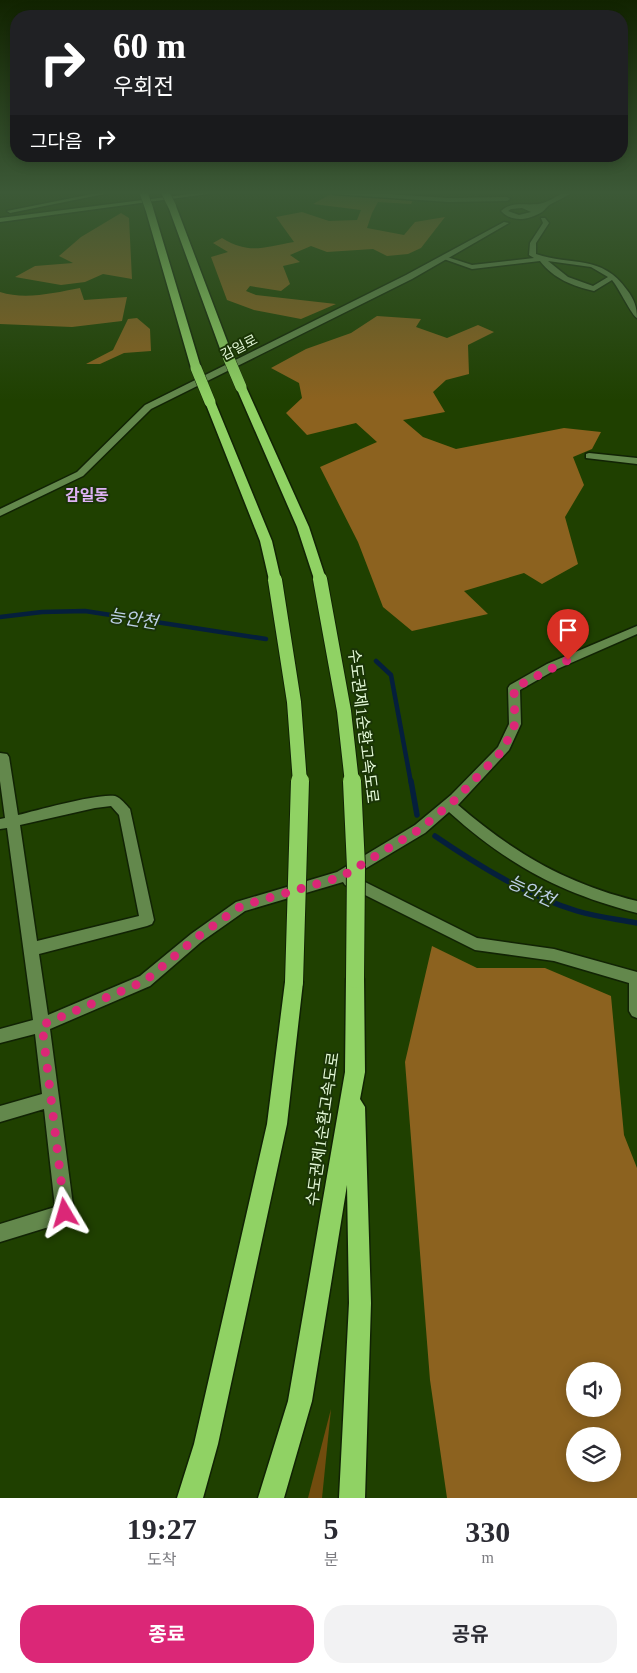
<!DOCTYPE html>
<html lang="ko">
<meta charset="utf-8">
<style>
:root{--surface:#fff;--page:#f2f2f3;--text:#2b2b33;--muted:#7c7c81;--accent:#db2777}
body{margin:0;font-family:"Times New Roman","Noto Sans KR",serif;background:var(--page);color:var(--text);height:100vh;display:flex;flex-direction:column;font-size:19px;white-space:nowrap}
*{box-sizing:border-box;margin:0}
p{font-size:16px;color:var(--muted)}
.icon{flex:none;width:28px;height:28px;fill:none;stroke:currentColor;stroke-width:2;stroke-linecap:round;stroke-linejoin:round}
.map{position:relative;height:1498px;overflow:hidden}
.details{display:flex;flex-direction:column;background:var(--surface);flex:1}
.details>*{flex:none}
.top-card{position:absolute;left:10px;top:10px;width:618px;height:152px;border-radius:20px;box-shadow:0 2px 12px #0003;background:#202124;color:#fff;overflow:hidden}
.buttons{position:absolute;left:566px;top:1362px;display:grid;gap:10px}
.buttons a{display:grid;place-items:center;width:55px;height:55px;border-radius:50%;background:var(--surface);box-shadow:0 2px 12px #0003;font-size:25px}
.pin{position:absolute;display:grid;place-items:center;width:42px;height:42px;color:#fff;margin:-51px -21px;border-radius:50% 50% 50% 0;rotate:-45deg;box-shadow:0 0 5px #0007}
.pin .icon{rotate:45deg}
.me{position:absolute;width:55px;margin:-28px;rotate:353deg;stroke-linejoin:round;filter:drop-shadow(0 0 4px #0008)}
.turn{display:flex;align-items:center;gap:18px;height:105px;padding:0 20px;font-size:22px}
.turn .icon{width:65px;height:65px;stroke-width:2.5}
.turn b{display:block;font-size:35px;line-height:42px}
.then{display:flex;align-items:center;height:48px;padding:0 20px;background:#0003;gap:10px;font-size:19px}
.eta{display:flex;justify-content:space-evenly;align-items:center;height:85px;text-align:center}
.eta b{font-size:30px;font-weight:700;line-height:35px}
.cta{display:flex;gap:10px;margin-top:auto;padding:10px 20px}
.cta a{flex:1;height:58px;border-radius:20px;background:var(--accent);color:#fff;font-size:20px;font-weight:700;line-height:58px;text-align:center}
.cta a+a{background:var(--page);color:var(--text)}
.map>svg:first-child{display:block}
</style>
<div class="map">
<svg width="637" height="1498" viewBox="0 0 637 1498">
<rect width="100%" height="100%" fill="#1f4000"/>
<path fill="#714c0e" d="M331,1409L322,1498H308Z"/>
<path fill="#8c621f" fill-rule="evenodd" d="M331,194L413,200L411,204L378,202L372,213L367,228L404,235L415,222L445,217L421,248L408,254L387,256L373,249L327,252L311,246L290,255L300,262L283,266L290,284L281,291L250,286L246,291L256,295L336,304L301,319L254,310L227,300L211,257L228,252L213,243L222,238C250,255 263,247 294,242L276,217L302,212L329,221L357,220L361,210L313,204Z
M121,213L129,218L132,279L103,274L85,282L61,285L15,277L35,266L73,263L59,256L81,237Z
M80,288L84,300L127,297L122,321L72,327L0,324V292C25,300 54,293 80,288Z
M377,316L421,319L416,327L447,338L478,325L494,332L468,345L469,374L446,380L433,392L445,412L403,420L423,437L456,449L564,428L601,432L592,449L573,457L584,485L565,517L578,564L542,584L524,573L464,591L488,614L412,631L383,607L358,542L320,467L377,442L356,423L307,435L286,413L302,398L299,383L271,368L306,349L351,333Z
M137,318L150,329L151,351L124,353L100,364H86L113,350L128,319Z
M432,946L477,968H545L611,996L624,1135L637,1168V1498H447L430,1380L405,1062ZM575,1371H612V1409H575ZM575,1436H612V1474H575Z"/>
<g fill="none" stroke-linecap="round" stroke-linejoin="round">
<path stroke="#051f3c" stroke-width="4.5" d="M0,617L42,612L85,611L266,639
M376,661L391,675L411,783"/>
<path stroke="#051f3c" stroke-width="5.5" d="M411,781L417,815
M435,836C479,866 526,895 577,911C597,917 617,919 637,923"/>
<g stroke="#112304" stroke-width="3">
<path id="street" d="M331,192H357L448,198L507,197L510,199L507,201L448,202L334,194Z
M541,218H545L549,223L536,243V254C571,266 602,254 627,290C634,299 637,307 637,318C632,316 619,288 612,280L594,291C573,286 554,279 540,261L472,269L441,258L444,256L472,265L534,258L529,255L530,243L543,223ZM548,261L591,267L608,277L593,286L568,277Z
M589,453L637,458V464L586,458V454Z
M637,626V634L555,670L520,690L521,724L509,750L458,805C514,853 565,883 637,901V913C560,893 508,865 449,812L425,833L353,876L477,938L554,949L637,972V1018L632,1016L629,1011V983L554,961L475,950L345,885L343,882L245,911L201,942L150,986L50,1029L74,1213L71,1219L65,1222L0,1242V1224L55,1207L44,1109L0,1122V1106L42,1094L35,1034L0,1043V1029L33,1020L7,828L0,829V819L5,818L0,781V753L7,754L9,757L18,815C38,810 98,793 115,796C121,798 126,805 130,809L154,920L152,924L147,926L39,954L48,1015L140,976L191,934L236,902L337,872L415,825L451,795L498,747L509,724L508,688L510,685L547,664ZM111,806L119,815L139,916L37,941L20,825L95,808Z"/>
</g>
<g stroke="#112304" stroke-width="3">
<path id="secondary" d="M565,192H572C566,197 558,200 551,204C547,206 545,210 542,212C529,220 512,223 501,211C512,200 529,207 543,203C550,201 558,195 565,192ZM522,208L531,212L519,215L508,211L511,209Z
M504,222L509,223L412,279L151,409L83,476L0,516V509L77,472L145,405L406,275Z"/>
</g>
<g stroke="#112304" stroke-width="3">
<path id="primary" d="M102,192H114L10,213L7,211Z
M206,192H222L0,222V218Z"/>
</g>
<g stroke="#112304" stroke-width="3">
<path id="highway" d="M169,204L176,206L232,354L230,356L227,357L222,354L168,206Z
M146,206L153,208L201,368L199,370H193L191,368L145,208Z
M241,384L246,387L309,527L326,579L324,582L320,583L314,579L297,527L236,387Z
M210,399L215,402L272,541L281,580L279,583L275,584L269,580L260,541L205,402Z
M355,971L361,973L364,979L365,1072L360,1099L365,1107L371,1303L365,1498H339L349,1303L347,1185L312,1401L284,1498H258L288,1401L345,1072L346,979L349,973Z
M294,974L300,976L303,982L287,1124L218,1444L203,1498H177L194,1444L267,1124L285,982L288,976Z"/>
</g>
<use href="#street" fill="#63884c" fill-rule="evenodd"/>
<use href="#secondary" fill="#63884c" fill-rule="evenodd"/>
<use href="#primary" fill="#7eb45a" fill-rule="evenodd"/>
<use href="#highway" fill="#90d264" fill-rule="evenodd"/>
<g stroke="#112304" stroke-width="9" stroke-linecap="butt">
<path id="highway-bridge-far3" d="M165,192L172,206
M144,194L149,208"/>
</g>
<g stroke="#112304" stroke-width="12" stroke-linecap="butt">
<path id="highway-bridge-far2" d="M227,354L241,387
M196,368L210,402"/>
</g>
<g stroke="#112304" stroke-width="16" stroke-linecap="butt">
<path id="highway-bridge-far1" d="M320,579L344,711L352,783
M275,580L294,702L300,783"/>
</g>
<g stroke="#112304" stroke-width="20" stroke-linecap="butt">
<path id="highway-bridge" d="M352,781L356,867L355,979
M294,982L300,781"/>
</g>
<use href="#highway-bridge-far3" stroke="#90d264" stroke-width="8"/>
<use href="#highway-bridge-far2" stroke="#90d264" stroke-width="11"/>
<use href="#highway-bridge-far1" stroke="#90d264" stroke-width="14"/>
<use href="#highway-bridge" stroke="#90d264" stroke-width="18"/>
</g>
<linearGradient id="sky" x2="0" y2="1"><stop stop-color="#112300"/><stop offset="0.48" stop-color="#3c5937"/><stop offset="1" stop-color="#3c5937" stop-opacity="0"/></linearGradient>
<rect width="637" height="401" fill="url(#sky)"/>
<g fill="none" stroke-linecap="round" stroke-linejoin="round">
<path stroke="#db2777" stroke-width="9" stroke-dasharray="0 16.2" d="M65,1213L42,1025L145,981L196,938L241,906L341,877L420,829L456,799L503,750L515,724L514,688L568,660"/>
</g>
<g text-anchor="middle" stroke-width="4" stroke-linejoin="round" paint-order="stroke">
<g font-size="14" fill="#e4f9d8" stroke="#1a3406">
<text transform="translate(239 347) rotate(-27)" y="5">감일로</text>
</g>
<g font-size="16" font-weight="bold" fill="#deb3f4" stroke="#1a3406">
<text x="87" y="501">감일동</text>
</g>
<g font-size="16" fill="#e4f9d8" stroke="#1a3406">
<text transform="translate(364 726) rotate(83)" y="6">수도권제1순환고속도로</text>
<text transform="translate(322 1129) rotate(-82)" y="6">수도권제1순환고속도로</text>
</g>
<g font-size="18" font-style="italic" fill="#bdd0e7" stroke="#1a3406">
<text transform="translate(133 619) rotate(9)" y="6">능안천</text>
<text transform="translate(531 891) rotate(25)" y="6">능안천</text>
</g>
</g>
</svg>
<div class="buttons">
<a><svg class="icon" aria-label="sound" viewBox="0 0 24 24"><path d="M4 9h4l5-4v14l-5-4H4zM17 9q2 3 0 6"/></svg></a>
<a><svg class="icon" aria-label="layers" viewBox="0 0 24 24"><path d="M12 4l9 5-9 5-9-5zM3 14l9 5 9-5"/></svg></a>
</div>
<div class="pin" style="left:568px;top:660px;background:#d93025"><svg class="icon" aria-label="arrive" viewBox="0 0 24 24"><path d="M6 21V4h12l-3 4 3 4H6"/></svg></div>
<svg class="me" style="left:65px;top:1213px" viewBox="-20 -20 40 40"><path d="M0-17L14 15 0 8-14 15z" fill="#db2777" stroke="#fff" stroke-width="4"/></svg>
<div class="top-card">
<div class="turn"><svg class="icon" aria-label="right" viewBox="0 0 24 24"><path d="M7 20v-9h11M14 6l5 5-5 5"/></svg><div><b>60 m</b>우회전</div></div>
<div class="then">그다음<svg class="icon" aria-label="right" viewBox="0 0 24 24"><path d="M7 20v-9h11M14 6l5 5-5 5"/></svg></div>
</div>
</div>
<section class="details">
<div class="eta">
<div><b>19:27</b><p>도착</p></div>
<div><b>5</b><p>분</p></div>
<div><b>330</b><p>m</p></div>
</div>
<div class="cta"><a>종료</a><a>공유</a></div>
</section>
